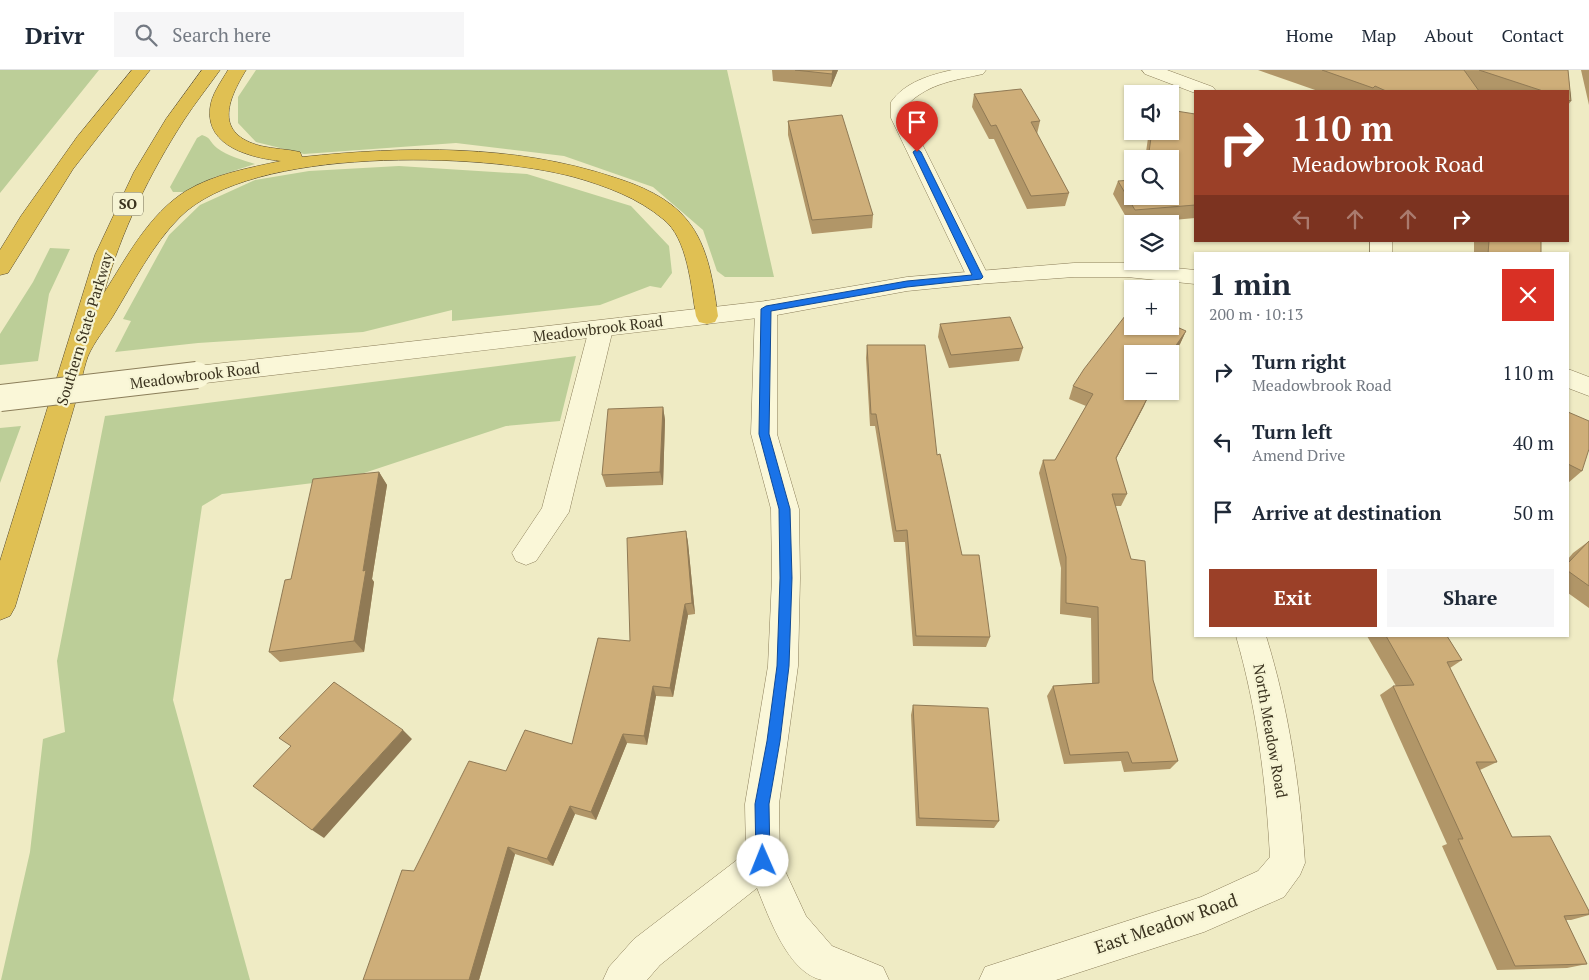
<!DOCTYPE html>
<meta charset="utf-8">
<style>
:root{--surface:#fff;--page:#f6f6f7;--text:#1f2937;--muted:#747a83;--line:#e0e1e3;--accent:#9b4028}
body{margin:0;font-family:"PT Serif",serif;background:var(--page);color:var(--text);height:100vh;display:flex;flex-direction:column;font-size:19px;white-space:nowrap}
*{box-sizing:border-box;margin:0}
p{font-size:16px;color:var(--muted)}
.icon{flex:none;width:28px;height:28px;fill:none;stroke:currentColor;stroke-width:2;stroke-linecap:round;stroke-linejoin:round}
.map{position:relative;flex:1;overflow:hidden}
.drawer{position:absolute;left:1194px;top:182px;width:375px;height:385px;display:flex;flex-direction:column;background:var(--surface);border-radius:0px;box-shadow:0 1px 4px #0004}
.drawer>*{flex:none}
.top-card{position:absolute;left:1194px;top:20px;width:375px;height:152px;border-radius:0px;box-shadow:0 1px 4px #0004;background:#9b4028;color:#fff;overflow:hidden}
.fabs{position:absolute;left:1124px;top:15px;display:grid;gap:10px}
.fabs a{display:grid;place-items:center;width:55px;height:55px;border-radius:0px;background:var(--surface);box-shadow:0 1px 4px #0004;font-size:25px}
.pin{position:absolute;display:grid;place-items:center;width:42px;height:42px;color:#fff;margin:-51px -21px;border-radius:50% 50% 50% 0;rotate:-45deg;box-shadow:0 0 5px #0007}
.pin .icon{rotate:45deg}
.me{position:absolute;width:55px;margin:-28px;rotate:359deg;stroke-linejoin:round;filter:drop-shadow(0 0 4px #0008)}
.turn{display:flex;align-items:center;gap:18px;height:105px;padding:0 15px;font-size:22px}
.turn .icon{width:65px;height:65px;stroke-width:2.5}
.turn b{display:block;font-size:35px;line-height:42px}
.lanes{display:flex;align-items:center;height:48px;padding:0 15px;background:#0003;justify-content:center;gap:25px;direction:ltr}
.lanes .off{opacity:.35}
.round{display:grid;place-items:center;flex:none;width:52px;height:52px;border-radius:0px;background:var(--page)}
.overview{display:flex;align-items:center;justify-content:space-between;height:85px;padding:0 15px}
h1{font-size:30px;font-weight:600;line-height:38px}
.cta{display:flex;gap:10px;margin-top:auto;padding:10px 15px}
.cta a{flex:1;height:58px;border-radius:0px;background:var(--accent);color:#fff;font-size:20px;font-weight:600;line-height:58px;text-align:center}
.cta a+a{background:var(--page);color:var(--text)}
ul{padding:0;list-style:none}
li{display:flex;align-items:center;gap:15px;height:70px;padding:0 15px}
li div{flex:1}
li b{display:block;font-size:19px}
li em{font-style:normal}
header{display:flex;align-items:center;gap:30px;box-sizing:border-box;height:70px;padding:0 25px;background:var(--surface);border-bottom:1px solid var(--line)}
header strong{font-size:24px}
nav{display:flex;gap:28px;margin-inline-start:auto;font-size:18px}
.search{width:350px;height:45px;background:var(--page);display:flex;align-items:center;gap:12px;box-sizing:border-box;padding:0 18px;border-radius:0px;color:var(--muted);font-size:19px}
.map>svg:first-child{display:block}
</style>
<header>
<strong>Drivr</strong>
<div class="search"><svg class="icon" aria-label="search" viewBox="0 0 24 24"><circle cx="10" cy="10" r="6"/><path d="M15 15l6 6"/></svg>Search here</div>
<nav><a>Home</a><a>Map</a><a>About</a><a>Contact</a></nav>
</header>
<div class="map">
<svg width="1589" height="910" viewBox="0 0 1589 910">
<rect width="100%" height="100%" fill="#efebc4"/>
<path fill="#bcce98" d="M0,0H99L0,123Z
M256,0H727L774,207H725L717,201L703,160L653,117L564,86L456,73L304,84L256,72L238,53V27Z
M202,65C212,68 209,72 217,78C227,86 243,90 255,94L215,107L184,122H173L170,117L197,68Z
M399,96L527,104L631,136L669,176L672,203L661,218L650,216L600,235L452,251V240L363,262L198,273L115,282L131,251L123,249L169,165L200,135L255,110L309,101Z
M50,178L70,179L49,224L38,291L0,295V264L33,212Z
M576,286L560,351L506,356L346,409L222,424L202,436L173,630L250,910H1L30,782L43,669L65,662L57,591L105,346Z
M21,356L0,413V358Z"/>
<g fill="none" stroke-linecap="round" stroke-linejoin="round">
<g stroke="#8b7e5a" stroke-width="1">
<path id="minor" d="M952,0H986L983,4C956,10 930,13 909,33V48L989,207L986,212L978,214L970,212L967,207L891,48V32C905,12 930,5 952,0Z
M1142,0H1167L1213,17L1216,21L1195,23L1145,4Z
M1370,171H1392V184H1370Z
M766,231L774,234L777,239V364L799,439L800,508L798,596L779,734L780,790L806,846L832,876L883,897L889,910C871,910 838,910 822,910C788,903 769,847 757,818L660,895L647,910H603L609,897L634,869L746,783L745,734L768,596L772,508L771,439L751,364L755,239L758,234Z
M601,251L609,253L613,259L569,442L536,491L526,495L516,491L512,483L542,438L589,259L593,253Z
M1236,566H1266C1289,640 1300,716 1305,793L1300,805L1284,827L1204,862L1056,910H979L985,897L1201,827L1258,801L1270,787C1266,712 1257,639 1236,566Z"/>
</g>
<g stroke="#8b7e5a" stroke-width="1">
<path id="tertiary" d="M1074,193H1127L1195,200V214L1127,207H1074L978,214L907,221L766,247L197,314L188,311L185,305L188,299L197,296L766,231L907,207Z
M1568,299L1589,307V326L1568,318Z"/>
</g>
<g stroke="#584b2e" stroke-width="1">
<path id="motorway" d="M132,0H150L73,99L8,203L0,205V180L21,146L77,67Z
M202,0H220C208,17 195,33 184,50C150,103 121,161 104,223C127,187 149,144 186,121C214,104 249,98 281,91C252,88 206,77 210,39C211,25 221,12 228,0H246C227,31 214,64 261,76C274,79 287,79 300,82L302,87C406,76 513,74 613,107C639,115 670,128 687,150C709,177 713,213 718,246L715,252L707,254L699,252L696,246C691,217 688,168 663,149C638,128 606,116 574,107C482,82 251,76 180,147C152,175 133,213 113,246C105,259 94,272 88,286C85,294 83,303 81,312C76,330 71,348 65,367C49,424 32,480 15,537L10,546L0,550V491L95,185L134,102L166,49Z"/>
</g>
<use href="#minor" fill="#faf7d8" fill-rule="evenodd"/>
<use href="#tertiary" fill="#faf7d8" fill-rule="evenodd"/>
<use href="#motorway" fill="#e0c053" fill-rule="evenodd"/>
<g stroke="#8b7e5a" stroke-width="28" stroke-linecap="butt">
<path id="tertiary-bridge" d="M0,328L197,305"/>
</g>
<use href="#tertiary-bridge" stroke="#faf7d8" stroke-width="26"/>
</g>
<path fill="#b19668" d="M772,0H838L831,17L773,11Z
M1258,0H1568L1571,31L1568,35V21H1318Z
M1581,0H1589V35Z
M974,24L1040,51L1037,64L1069,123L1065,136L1027,139L994,69H989L972,37Z
M1195,44V148L1130,154L1113,124L1118,111L1132,126L1170,89H1145L1149,61H1170Z
M788,51L873,145L872,158L812,164L788,65Z
M1474,171H1541V184H1474Z
M940,254L1023,278L1019,291L949,298L938,267Z
M1186,261L1180,274L1147,322L1144,336L1116,389L1127,424L1121,436H1115L1153,610L1178,691L1170,699L1124,702L1121,691L1064,694L1047,626L1053,616L1092,613L1091,548L1060,544L1061,498L1039,403L1043,390H1055L1086,336L1069,329L1073,316Z
M867,275L937,385L962,485L990,567L986,577L913,576L905,472H894L875,356H870L866,288Z
M663,337L665,350L663,415L606,417L602,405Z
M1568,342L1582,401L1568,413Z
M379,402L387,415L372,509L374,512L364,582L280,592L269,582L291,509Z
M686,461L688,473L695,544L688,545L673,627L656,626L647,675L627,673L596,750L575,744L553,796L515,784L479,910H363L414,801L506,701L572,674L630,571Z
M1589,471V538L1568,523V489L1573,483Z
M1367,566H1447L1462,590L1450,598L1497,692L1480,700L1512,767L1589,841V845L1571,850H1566L1587,894L1567,898L1497,900L1442,776L1447,774L1380,625L1393,616H1396Z
M913,635L999,751L994,758L916,756L911,645Z"/>
<path fill="#907a55" d="M833,0H838L831,17L832,4Z
M1186,261L1180,274L1170,288V284Z
M1150,323L1144,336L1110,400L1116,388Z
M663,337L665,350L663,415L660,402Z
M379,402L387,415L372,509L374,512L364,582L354,571L363,501Z
M686,461L688,473L695,544L692,533Z
M685,534L688,545L673,627L670,618Z
M653,616L656,626L647,675L644,666Z
M403,660L412,669L324,768L312,760Z
M623,664L627,673L596,750L591,742Z
M570,736L575,744L553,796L547,789Z
M508,777L515,784L479,910H469Z"/>
<path fill="#ceae79" stroke="#907a55" d="M795,0H833L832,4Z
M1322,0H1464L1479,21H1386L1375,16L1373,18Z
M1479,0H1568L1571,31L1568,30V21H1543Z
M1021,19L1040,51L1031,52L1069,123L1031,126L996,55L991,56L974,24Z
M1170,40L1195,44V135L1135,140L1118,111L1132,110V126H1170V89H1148L1152,61H1170Z
M842,45L873,145L812,150L788,51Z
M1489,171H1541V184H1488Z
M1132,237V256H1170V254L1186,261L1170,284H1132V321H1146L1150,323L1116,388L1127,424H1112L1131,489L1145,491L1153,610L1178,691L1132,693L1128,682L1070,685L1053,616L1099,613L1098,537L1066,533V487L1043,390H1055L1093,324L1073,316L1084,299Z
M1010,247L1023,278L951,285L940,254Z
M867,275H925L937,385L940,384L962,485H979L990,567L916,566L907,460L896,461L876,344H871Z
M663,337L660,402L602,405L608,339Z
M1568,342L1589,351V379L1582,401L1568,394Z
M379,402L363,501L366,500L354,571L269,582L285,510L291,509L313,409Z
M686,461L692,533L685,534L670,618L653,616L644,666L623,664L591,742L570,736L547,789L508,777L469,910H363L402,800L414,801L469,691L506,701L525,660L572,674L598,568L630,571L627,468Z
M1589,471V516L1568,501V493Z
M1386,566H1447L1462,590L1447,592L1497,692H1476L1512,767L1550,766L1589,841V844L1564,846L1587,894L1515,896L1458,769H1463L1393,616L1414,615Z
M334,612L403,660L312,760L253,716L291,676L279,668Z
M913,635L988,638L999,751L919,748Z"/>
<path fill="#1a73e8" stroke="#114b97" d="M917,79L921,82L983,207L981,209L907,217L771,241L769,364L790,439L792,508L789,596L780,671L769,734L770,791L768,796L763,799L758,796L756,791L755,734L767,671L777,596L780,508L779,439L759,364L761,239L766,236L907,211L972,205L913,82Z"/>
<g text-anchor="middle" stroke-width="4.5" stroke-linejoin="round" paint-order="stroke">
<rect fill="#f6f4d4" stroke="#726c55" stroke-width="1" x="113" y="122.5" width="30" height="23" rx="4"/>
<g font-size="14" font-weight="bold" fill="#3a321e">
<text x="128" y="139">SO</text>
</g>
<g font-size="15" fill="#3a321e" stroke="#f6f4d4">
<text transform="translate(85 259) rotate(-73)" y="5">Southern State Parkway</text>
<text transform="translate(598 259) rotate(-7)" y="5">Meadowbrook Road</text>
<text transform="translate(195 306) rotate(-7)" y="5">Meadowbrook Road</text>
<text transform="translate(1270 661) rotate(80)" y="5">North Meadow Road</text>
</g>
<g font-size="18" fill="#3a321e" stroke="#f6f4d4">
<text transform="translate(1166 854) rotate(-19)" y="6">East Meadow Road</text>
</g>
</g>
</svg>
<div class="fabs">
<a><svg class="icon" aria-label="sound" viewBox="0 0 24 24"><path d="M4 9h4l5-4v14l-5-4H4zM17 9q2 3 0 6"/></svg></a>
<a><svg class="icon" aria-label="search" viewBox="0 0 24 24"><circle cx="10" cy="10" r="6"/><path d="M15 15l6 6"/></svg></a>
<a><svg class="icon" aria-label="layers" viewBox="0 0 24 24"><path d="M12 4l9 5-9 5-9-5zM3 14l9 5 9-5"/></svg></a>
<a>+</a>
<a>−</a>
</div>
<div class="pin" style="left:917px;top:82px;background:#d93025"><svg class="icon" aria-label="arrive" viewBox="0 0 24 24"><path d="M6 21V4h12l-3 4 3 4H6"/></svg></div>
<svg class="me" style="left:763px;top:791px" viewBox="-20 -20 40 40"><circle r="19" fill="#fff"/><path d="M0-13L10 11 0 6-10 11z" fill="#1a73e8"/></svg>
<div class="top-card">
<div class="turn"><svg class="icon" aria-label="right" viewBox="0 0 24 24"><path d="M7 20v-9h11M14 6l5 5-5 5"/></svg><div><b>110 m</b>Meadowbrook Road</div></div>
<div class="lanes"><svg class="icon off" aria-label="left" viewBox="0 0 24 24"><path d="M17 20v-9H6M10 6l-5 5 5 5"/></svg><svg class="icon off" aria-label="ahead" viewBox="0 0 24 24"><path d="M12 20V5M6 11l6-6 6 6"/></svg><svg class="icon off" aria-label="ahead" viewBox="0 0 24 24"><path d="M12 20V5M6 11l6-6 6 6"/></svg><svg class="icon" aria-label="right" viewBox="0 0 24 24"><path d="M7 20v-9h11M14 6l5 5-5 5"/></svg></div>
</div>
<section class="drawer">
<div class="overview"><div><h1>1 min</h1><p>200 m · 10:13</p></div><a class="round" style="background:#d93025;color:#fff"><svg class="icon" aria-label="close" viewBox="0 0 24 24"><path d="M6 6l12 12M18 6L6 18"/></svg></a></div>
<ul>
<li><svg class="icon" aria-label="right" viewBox="0 0 24 24"><path d="M7 20v-9h11M14 6l5 5-5 5"/></svg><div><b>Turn right</b><p>Meadowbrook Road</p></div><em>110 m</em></li>
<li><svg class="icon" aria-label="left" viewBox="0 0 24 24"><path d="M17 20v-9H6M10 6l-5 5 5 5"/></svg><div><b>Turn left</b><p>Amend Drive</p></div><em>40 m</em></li>
<li><svg class="icon" aria-label="arrive" viewBox="0 0 24 24"><path d="M6 21V4h12l-3 4 3 4H6"/></svg><div><b>Arrive at destination</b></div><em>50 m</em></li>
</ul>
<div class="cta"><a>Exit</a><a>Share</a></div>
</section>
</div>
